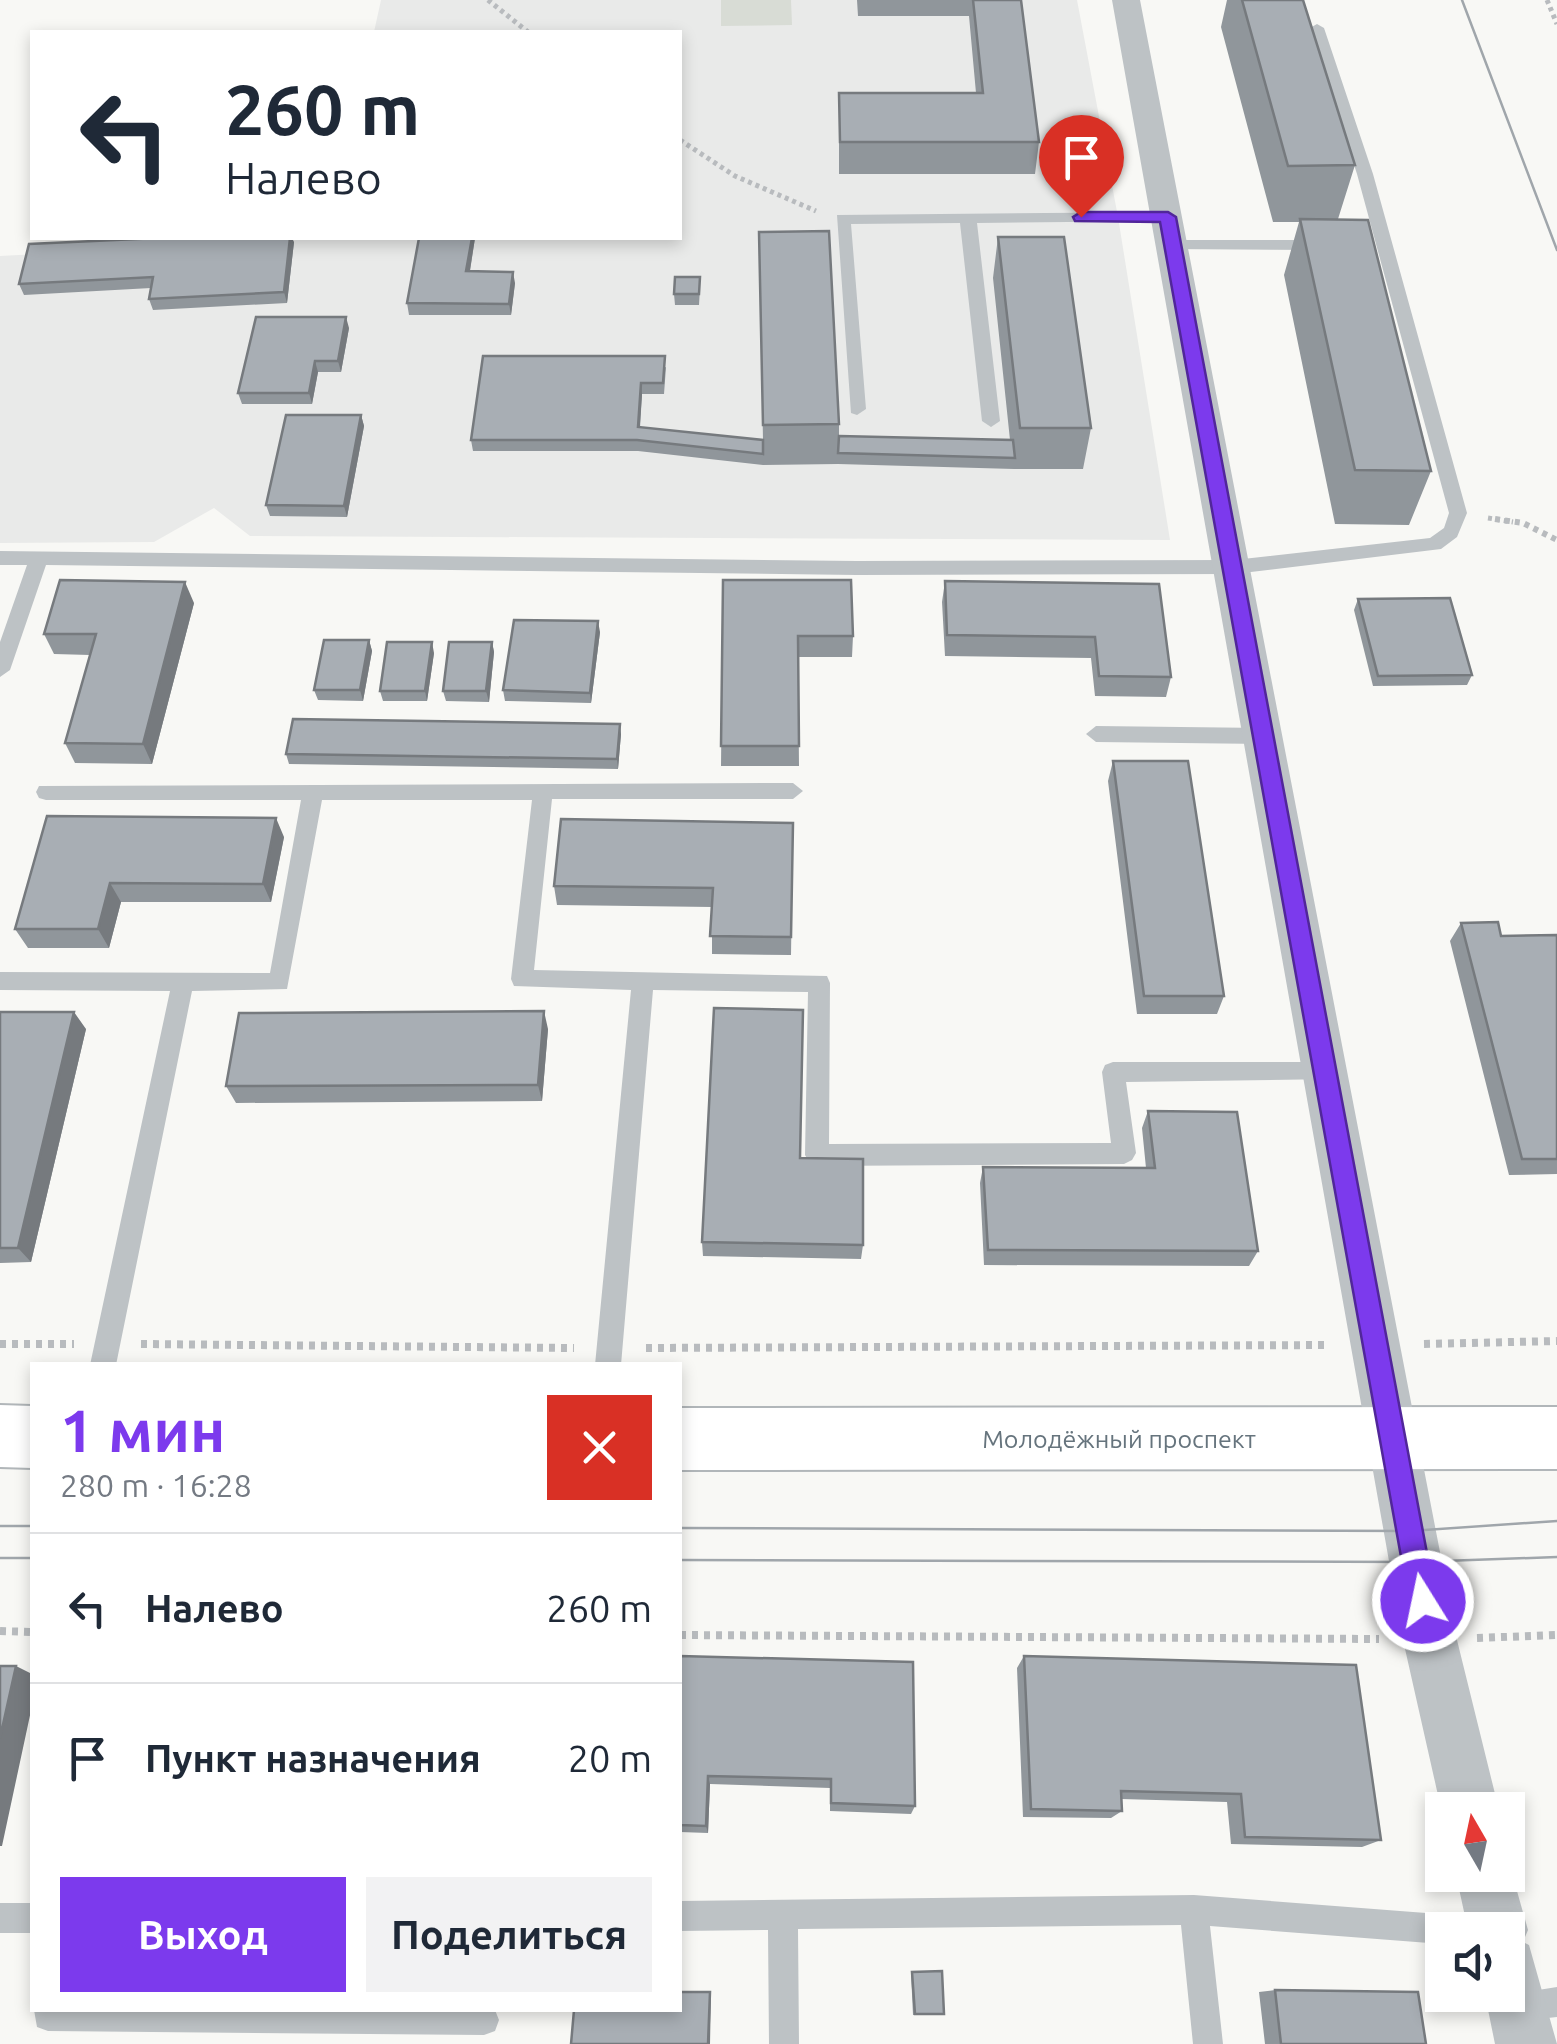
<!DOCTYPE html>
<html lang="ru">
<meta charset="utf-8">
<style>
:root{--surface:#fff;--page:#f2f2f3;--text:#1f2937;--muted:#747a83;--line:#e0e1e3;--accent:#7c3aed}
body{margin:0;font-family:Ubuntu,sans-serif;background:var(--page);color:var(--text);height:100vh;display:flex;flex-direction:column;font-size:38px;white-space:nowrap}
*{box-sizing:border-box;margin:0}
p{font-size:32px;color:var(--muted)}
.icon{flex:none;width:55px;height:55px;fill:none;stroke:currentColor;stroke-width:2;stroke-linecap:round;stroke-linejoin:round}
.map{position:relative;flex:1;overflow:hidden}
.side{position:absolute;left:30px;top:1362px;width:652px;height:650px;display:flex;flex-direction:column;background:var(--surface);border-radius:0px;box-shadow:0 5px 15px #0003}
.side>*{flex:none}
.banner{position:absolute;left:30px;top:30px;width:652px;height:210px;border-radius:0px;box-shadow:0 5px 15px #0003;background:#fff;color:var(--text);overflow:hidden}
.needle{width:65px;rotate:351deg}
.buttons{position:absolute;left:1425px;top:1792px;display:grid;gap:20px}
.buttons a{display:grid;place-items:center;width:100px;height:100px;border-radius:0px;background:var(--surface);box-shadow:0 5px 15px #0003;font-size:50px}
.pin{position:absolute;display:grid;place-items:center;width:85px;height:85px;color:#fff;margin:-102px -42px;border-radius:50% 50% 50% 0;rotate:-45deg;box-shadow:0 0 10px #0007}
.pin .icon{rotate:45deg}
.me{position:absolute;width:110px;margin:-55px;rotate:350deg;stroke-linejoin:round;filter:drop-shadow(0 0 8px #0008)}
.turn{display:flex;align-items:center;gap:35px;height:210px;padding:0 30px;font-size:45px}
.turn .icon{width:130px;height:130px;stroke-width:2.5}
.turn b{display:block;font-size:70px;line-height:85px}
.round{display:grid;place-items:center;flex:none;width:105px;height:105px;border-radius:0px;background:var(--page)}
.overview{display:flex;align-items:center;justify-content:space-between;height:170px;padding:0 30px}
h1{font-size:60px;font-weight:700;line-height:75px;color:var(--accent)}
.primary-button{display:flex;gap:20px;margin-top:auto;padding:20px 30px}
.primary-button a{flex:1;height:115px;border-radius:0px;background:var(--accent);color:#fff;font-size:40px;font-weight:700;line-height:115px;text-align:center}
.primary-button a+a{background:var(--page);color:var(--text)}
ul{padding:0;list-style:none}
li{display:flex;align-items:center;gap:30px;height:150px;padding:0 30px;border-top:2px solid var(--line)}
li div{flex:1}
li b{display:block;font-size:38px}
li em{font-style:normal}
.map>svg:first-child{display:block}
</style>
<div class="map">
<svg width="1557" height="2044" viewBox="0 0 1557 2044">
<rect width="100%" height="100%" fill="#f8f8f5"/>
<path fill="#e9eae9" d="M381,0H1077L1118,217L1170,540L250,536L214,508L154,542L0,543V256L336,238H680V32H374Z"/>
<path fill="#d8dcd5" d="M721,0H791L792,25L721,26Z"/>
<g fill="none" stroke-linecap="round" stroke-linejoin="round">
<g stroke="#b1b6b9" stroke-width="4">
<path id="primary" d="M0,1405L32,1406V1468L0,1467Z
M1557,1407V1469L680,1470V1408Z"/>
</g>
<path stroke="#b8bbbe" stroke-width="5" stroke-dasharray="4 4" stroke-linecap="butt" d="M488,0L528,32
M1547,0L1557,24
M680,140L735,176L816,211
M1488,518L1513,522"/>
<path stroke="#b8bbbe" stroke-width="6" stroke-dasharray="5 5" stroke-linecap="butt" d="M1495,519L1523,523L1557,540"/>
<path stroke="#b8bbbe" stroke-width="8" stroke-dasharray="6 6" stroke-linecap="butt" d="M0,1344H74
M141,1344L574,1348
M1424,1344L1557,1341
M646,1348L1329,1345
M0,1631L32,1632
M680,1635L1379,1639
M1477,1638L1557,1635"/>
<path fill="#bdc2c5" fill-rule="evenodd" d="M1317,24L1324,28L1373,174L1467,513L1457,537L1441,549L1234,574L857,575L46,565L10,670L0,677V642L27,565H0V551L857,561L1234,560L1430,538L1444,528L1449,513L1357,174L1310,28Z
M1167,212L1173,213V221L977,223L1000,421L991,427L982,421L960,223L851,224L866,409L857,415L851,413L837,215Z
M1173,240H1324L1332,245L1324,250L1167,249L1165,245Z
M1096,726L1265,728L1275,736L1265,744L1096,742L1086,734Z
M793,783L803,791L793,799H552L534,970L827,976L830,983L829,1144L1111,1143L1102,1072L1105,1065L1113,1062H1327L1335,1065L1338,1072L1335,1079L1126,1082L1136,1153L1132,1160L1124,1164L817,1166L809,1162L805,1155L808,992L653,990L621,1365H595L631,990L514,986L511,979L532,800H322L287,989L192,991L116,1365H90L170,991L0,990V972L270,973L301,800H46L39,798L36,792L39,786Z
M1194,1895L1452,1915L1462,1920L1467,1930H1442V1944L1210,1926L1223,2044H1193L1181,1925L798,1929L799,2044H769L768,1930L680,1931V1901Z
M0,1903H32V1933H0Z
M1557,1987V2017L1518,2021L1507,2017L1503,2006L1507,1995Z
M34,2010H495L499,2020L495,2031L484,2035L48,2031L37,2027Z"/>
<path fill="#bdc2c5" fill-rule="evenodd" d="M1112,0H1140L1457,1640L1499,1810L1442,1813L1403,1640Z
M1508,1859L1528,1930L1523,1942L1529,1945L1557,2044H1495L1485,1995H1508V1930H1468L1456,1875H1508Z"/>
<use href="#primary" fill="#fff" fill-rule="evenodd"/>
<path stroke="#a0a6ab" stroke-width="2.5" d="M1462,0L1557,250
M0,1526H32
M680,1528L1410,1531L1557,1521
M0,1558H32
M680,1560L1416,1562L1557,1557"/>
</g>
<path fill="#90969b" d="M857,0H1021L1039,142L1035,174H839V93H976L969,16H858Z
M1227,0H1303L1355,165L1338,219L1431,471L1409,525L1335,524L1284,275L1299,222H1273L1221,27Z
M759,232L839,424V436L1010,440L993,278L998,237L1091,428L1083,469H1014L838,464L763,465L638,451H473L471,440L666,367L664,394H642L640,428L763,440Z
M419,238H475L470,271L515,283L511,315H409L407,303Z
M294,242L287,303L153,310L149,299L151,288L24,295L19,284Z
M700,288L699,305H675L674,294Z
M349,328L341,372H318L312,404H242L238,393Z
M361,415L364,426L347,517L270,516L266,505Z
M723,580L853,636L852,657H798L799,766H721Z
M945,581L1159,584L1171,677L1166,697L1095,696L1091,658L945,656L942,602Z
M1358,599L1472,675L1467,685L1373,686L1354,610Z
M194,603L152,764L75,763L65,743L90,655L54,654L44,634Z
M600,632L591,703L505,701L503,690Z
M369,640L372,651L363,701L318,700L314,690Z
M492,642L494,652L489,702L446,701L443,691Z
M434,653L427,701H383L380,691Z
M621,734L618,769L289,764L286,754Z
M1113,761L1224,996L1217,1014H1137L1108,781Z
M47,816L284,837L271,902H121L109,948H28L15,929Z
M793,823L791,955L712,954V907L557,905L554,886Z
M1461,923L1501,936L1557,935V1174L1509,1175L1450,941Z
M0,1012L86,1029L31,1262L0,1263Z
M548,1029L542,1101L236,1103L226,1086Z
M1148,1111L1258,1251L1249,1266L984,1265L980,1183L983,1167L1146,1168L1142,1128Z
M800,1158L863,1245L861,1259L703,1256L702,1242Z
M680,1656L915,1806L911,1814L830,1811V1788L710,1784L708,1833L680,1832Z
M1024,1656L1381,1840L1362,1847L1231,1844L1227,1802L1121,1799L1122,1811L1111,1818L1023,1817L1017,1668Z
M912,1972L944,2014L913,2015L911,1973Z
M1275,1990L1426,2044H1265L1259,1992Z"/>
<path fill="#767a7e" d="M290,238H292L294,242L287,303L284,292Z
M472,238H475L468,282L466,271Z
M513,272L515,283L511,315L509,304Z
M346,317L349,328L341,372L338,361Z
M315,361L318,372L312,404L309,393Z
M641,383L642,394L639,438L638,427Z
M361,415L364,426L347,517L344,506Z
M185,582L194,603L152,764L143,744Z
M598,621L600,632L591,703L590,693Z
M369,640L372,651L363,701L360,690Z
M432,642L434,653L427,701L425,691Z
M492,642L494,652L489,702L486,691Z
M620,724L621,734L618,769L617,759Z
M276,818L284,837L271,902L263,884Z
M110,883L121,902L109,948L98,929Z
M544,1011L548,1029L542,1101L538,1085Z
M74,1012L86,1029L31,1262L18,1248Z
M16,1666L32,1674V1706L2,1846H0V1738Z
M708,1776L710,1784L708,1833L706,1826Z
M710,1992L711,1993L710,2044H708Z"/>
<path fill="#a8aeb4" stroke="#767a7e" stroke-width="2.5" d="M973,0H1021L1039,142H840L839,93H983Z
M1242,0H1303L1355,165L1288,166Z
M1300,219L1368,220L1431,471L1355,470Z
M829,231L839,424L763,425L759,232Z
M998,237H1064L1091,428H1020Z
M159,238H290L284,292L149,299L153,277L19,284L29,244Z
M419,238H472L466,271L513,272L509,304L407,303Z
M675,277H700L699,294H674Z
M256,317H346L338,361H315L309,393H238Z
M483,356H665L663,383H641L638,427L763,440V454L637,440H471Z
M286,415H361L344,506L266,505Z
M839,436L1013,440L1015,458L838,453Z
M60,580L185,582L143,744L65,743L96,634H44Z
M723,580H851L853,636H798L799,746H721Z
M945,581L1159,584L1171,677L1099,676L1095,637L947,635Z
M1450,598L1472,675L1378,676L1358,599Z
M514,620L598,621L590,693L503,690Z
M324,640H369L360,690H314Z
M387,642H432L425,691H380Z
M449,642H492L486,691H443Z
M293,719L620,724L617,759L286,754Z
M1113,761H1188L1224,996H1144Z
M47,816L276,818L263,884L110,883L98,929H15Z
M561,819L793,823L791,937L710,936L713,888L554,886Z
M1498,922L1501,936L1557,935V1159H1522L1461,923Z
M714,1008L803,1010L800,1158L863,1159V1245L702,1242Z
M544,1011L538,1085L226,1086L239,1013Z
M0,1012H74L18,1248H0Z
M1148,1111L1237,1112L1258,1251L988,1250L983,1167L1155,1168Z
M680,1656L913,1662L915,1806L831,1803V1779L708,1776L706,1826L680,1825Z
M1024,1656L1356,1665L1381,1840L1245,1837L1241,1794L1121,1791L1122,1811L1031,1809Z
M0,1666H16L0,1738Z
M942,1971L944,2014H915L912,1972Z
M1275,1990L1418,1992L1426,2044H1281Z
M680,1992H710L708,2044H571L574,2010H680Z"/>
<path fill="#7c3aed" stroke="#51269a" stroke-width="2.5" d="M1081,212H1168L1176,217L1436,1601L1432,1610L1423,1614L1413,1610L1409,1601L1160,222L1075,221L1073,217Z"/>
<g text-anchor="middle" stroke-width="10" stroke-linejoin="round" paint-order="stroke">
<g font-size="25" fill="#66747d" stroke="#fff">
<text x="1119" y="1448">Молодёжный проспект</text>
</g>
</g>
</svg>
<div class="buttons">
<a><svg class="needle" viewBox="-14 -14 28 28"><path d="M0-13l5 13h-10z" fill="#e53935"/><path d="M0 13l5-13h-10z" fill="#747a83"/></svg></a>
<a><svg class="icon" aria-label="sound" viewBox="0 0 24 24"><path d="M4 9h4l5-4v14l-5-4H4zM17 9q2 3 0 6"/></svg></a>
</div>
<div class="pin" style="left:1081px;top:217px;background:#d93025"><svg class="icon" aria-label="arrive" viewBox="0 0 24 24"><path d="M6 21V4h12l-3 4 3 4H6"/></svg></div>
<svg class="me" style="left:1423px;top:1601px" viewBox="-20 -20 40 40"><circle r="17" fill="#7c3aed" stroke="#fff" stroke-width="3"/><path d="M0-11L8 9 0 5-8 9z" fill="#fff"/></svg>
<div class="banner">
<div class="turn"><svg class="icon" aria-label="left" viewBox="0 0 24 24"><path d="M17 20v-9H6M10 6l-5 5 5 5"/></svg><div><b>260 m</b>Налево</div></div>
</div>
<section class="side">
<div class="overview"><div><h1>1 мин</h1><p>280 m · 16:28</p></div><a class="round" style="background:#d93025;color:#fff"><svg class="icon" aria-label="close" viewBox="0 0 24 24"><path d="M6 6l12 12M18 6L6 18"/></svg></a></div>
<ul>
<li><svg class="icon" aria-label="left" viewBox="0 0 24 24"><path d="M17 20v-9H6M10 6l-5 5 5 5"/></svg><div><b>Налево</b></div><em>260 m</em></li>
<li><svg class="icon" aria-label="arrive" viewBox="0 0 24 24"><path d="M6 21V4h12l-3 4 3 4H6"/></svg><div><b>Пункт назначения</b></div><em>20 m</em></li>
</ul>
<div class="primary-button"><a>Выход</a><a>Поделиться</a></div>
</section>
</div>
